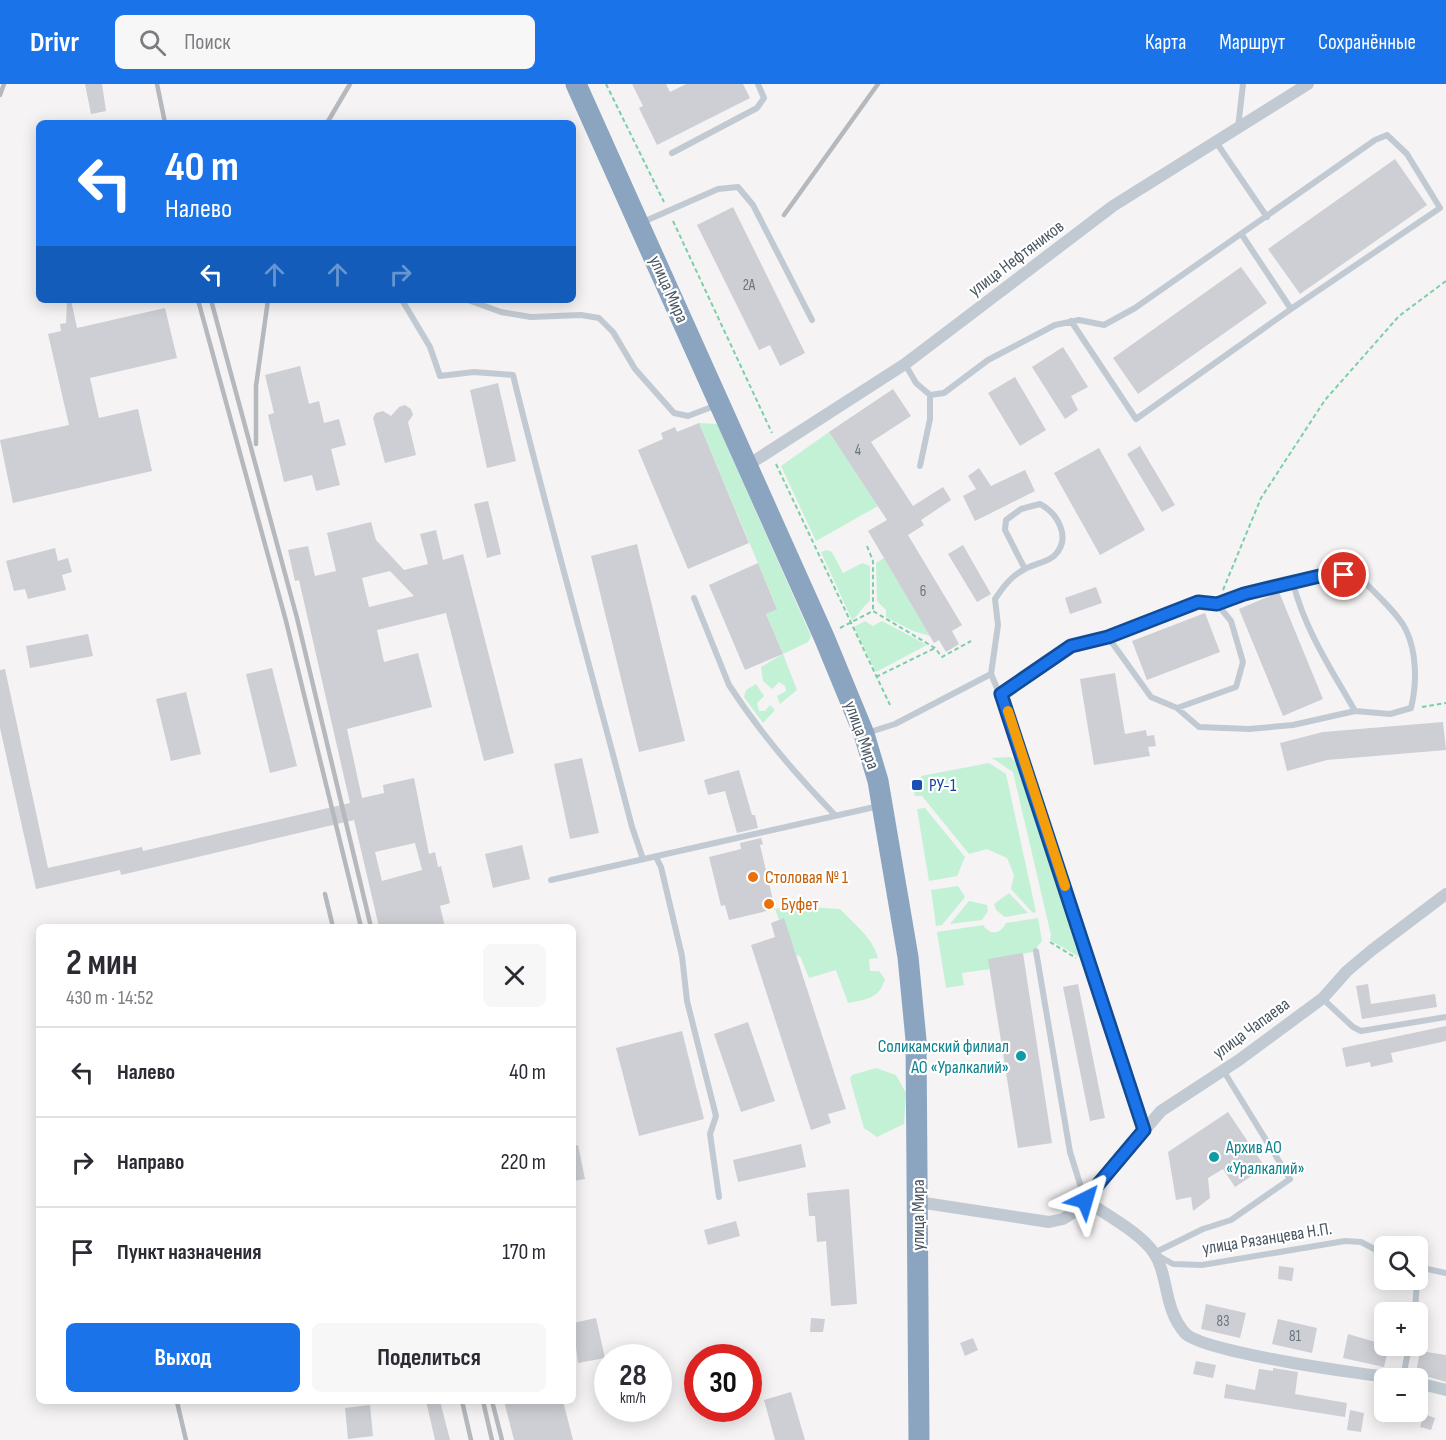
<!DOCTYPE html>
<html lang="ru">
<meta charset="utf-8">
<style>
:root{--surface:#fff;--page:#f7f7f7;--text:#2b2b33;--muted:#7c7c81;--line:#e1e1e2;--accent:#1a73e8}
body{margin:0;font-family:"Sofia Sans Condensed",sans-serif;background:var(--page);color:var(--text);height:100vh;display:flex;flex-direction:column;font-size:22px;white-space:nowrap}
*{box-sizing:border-box;margin:0}
p{font-size:20px;color:var(--muted)}
.icon{flex:none;width:33px;height:33px;fill:none;stroke:currentColor;stroke-width:2;stroke-linecap:round;stroke-linejoin:round}
.map{position:relative;flex:1;overflow:hidden}
.panel{position:absolute;left:36px;top:840px;width:540px;height:480px;display:flex;flex-direction:column;background:var(--surface);border-radius:9px;box-shadow:0 3px 15px #0003}
.panel>*{flex:none}
.hud{position:absolute;left:36px;top:36px;width:540px;height:183px;border-radius:9px;box-shadow:0 3px 15px #0003;background:#1a73e8;color:#fff;overflow:hidden}
.buttons{position:absolute;left:1374px;top:1152px;display:grid;gap:12px}
.buttons a{display:grid;place-items:center;width:54px;height:54px;border-radius:9px;background:var(--surface);box-shadow:0 3px 15px #0003;font-size:30px}
.speed{position:absolute;left:594px;top:1260px;display:flex;gap:12px;font-size:30px;font-weight:700;text-align:center}
.speed>*{display:grid;place-content:center;width:78px;height:78px;border-radius:50%;background:var(--surface);box-shadow:0 3px 15px #0003;line-height:1}
.speed small{font-size:15px;font-weight:400}
.speed .limit{border:9px solid #d22;background:#fff;color:#111}
.pin{position:absolute;display:grid;place-items:center;width:51px;height:51px;color:#fff;margin:-26px;border:3px solid #fff;border-radius:50%;box-shadow:0 2px 6px #0007}
.me{position:absolute;width:66px;margin:-33px;rotate:40deg;stroke-linejoin:round;filter:drop-shadow(0 0 4px #0008)}
.turn{display:flex;align-items:center;gap:21px;height:126px;padding:0 30px;font-size:27px}
.turn .icon{width:78px;height:78px;stroke-width:2.5}
.turn b{display:block;font-size:42px;line-height:51px}
.lanes{display:flex;align-items:center;height:57px;padding:0 30px;background:#0003;justify-content:center;gap:30px;direction:ltr}
.lanes .off{opacity:.35}
.round{display:grid;place-items:center;flex:none;width:63px;height:63px;border-radius:9px;background:var(--page)}
.summary{display:flex;align-items:center;justify-content:space-between;height:102px;padding:0 30px}
h1{font-size:36px;font-weight:700;line-height:45px}
.action{display:flex;gap:12px;margin-top:auto;padding:12px 30px}
.action a{flex:1;height:69px;border-radius:9px;background:var(--accent);color:#fff;font-size:24px;font-weight:700;line-height:69px;text-align:center}
.action a+a{background:var(--page);color:var(--text)}
ul{padding:0;list-style:none}
li{display:flex;align-items:center;gap:18px;height:90px;padding:0 30px;border-top:2px solid var(--line)}
li div{flex:1}
li b{display:block;font-size:22px}
li em{font-style:normal}
header{display:flex;align-items:center;gap:36px;box-sizing:border-box;height:84px;padding:0 30px;background:var(--accent);color:#fff}
header strong{font-size:28px}
nav{display:flex;gap:33px;margin-inline-start:auto;font-size:21px}
.search{width:420px;height:54px;background:var(--page);display:flex;align-items:center;gap:15px;box-sizing:border-box;padding:0 21px;border-radius:9px;color:var(--muted);font-size:22px}
.map>svg:first-child{display:block}
</style>
<header>
<strong>Drivr</strong>
<div class="search"><svg class="icon" aria-label="search" viewBox="0 0 24 24"><circle cx="10" cy="10" r="6"/><path d="M15 15l6 6"/></svg>Поиск</div>
<nav><a>Карта</a><a>Маршрут</a><a>Сохранённые</a></nav>
</header>
<div class="map">
<svg width="1446" height="1356" viewBox="0 0 1446 1356">
<rect width="100%" height="100%" fill="#f5f3f3"/>
<path fill="#c3f1d5" d="M699,339L717,340L811,552L808,558L783,570L797,606L780,620L777,612L786,607L785,602L779,598L772,605L763,597L761,583L783,570L766,530L777,524Z
M829,348L878,422L816,457L781,382Z
M827,466L832,468L843,489L862,479L870,482V517C862,523 860,530 852,536L821,468Z
M884,474L930,552L913,547L886,533V526L877,517L876,479Z
M865,537L873,542L882,537L927,561L876,588L854,543Z
M756,600L764,612L757,619L759,627H765L770,621L775,626L763,639L744,613L746,606Z
M1011,673L1020,683L1081,874L1050,856L1051,851L1013,688L992,674Z
M989,679L1006,690L1036,828L1033,829L1011,805L1014,791L1007,774L987,765L969,770L922,712H915L914,708L923,706L921,692Z
M925,724L965,773L957,792L929,797L917,725Z
M958,802L965,813L942,841L936,842L931,806Z
M1009,809L1028,829L1005,833L996,826L994,820Z
M969,817L987,821L988,827L982,836L950,840Z
M789,822L840,825C854,840 873,854 878,874L869,875L870,887H879L885,895C879,915 867,915 848,919L836,886L809,894L800,872L796,871L783,834L779,836L775,825Z
M1038,834L1042,857L1033,868L989,875L990,885L962,889L964,901L946,904L937,848L983,841C990,852 1001,850 1006,839Z
M876,984L896,991L906,1009L904,1040L877,1053L864,1044L850,995L852,991Z"/>
<path fill="#cdcfd5" fill-rule="evenodd" d="M85,0H102L106,27L91,30Z
M632,0H666L670,8L686,0H743L750,14L657,61L639,24L643,22Z
M1395,75L1427,121L1300,210L1268,165Z
M733,123L805,269L780,282L770,261L759,266L697,141Z
M1241,183L1267,219L1138,310L1113,274Z
M71,216L77,244L165,224L177,274L90,294L99,334L138,325L152,387L13,419L0,356L69,341L48,250L61,247L60,240L66,239L67,217Z
M1063,263L1088,303L1071,312L1078,326L1065,335L1032,283Z
M300,282L309,320L319,317L324,339L339,335L346,361L331,365L340,401L316,407L312,391L284,398L268,331L274,329L265,291Z
M1015,293L1046,346L1020,362L988,309Z
M498,299L516,377L487,384L470,306Z
M893,305L911,332L871,358L913,422L943,403L951,416L921,436L924,441L908,451L962,541L952,547L959,560L946,568L939,556L934,559L868,447L887,436L829,348Z
M405,321L411,325L413,331L408,338L416,371L385,379L373,334L376,329L383,327L391,332L399,323Z
M699,339L749,459L688,485L638,366L663,355L661,349L675,343L677,348Z
M1140,362L1175,421L1162,428L1127,370Z
M1099,364L1145,446L1100,471L1054,389Z
M979,384L991,402L1025,386L1035,407L975,437L963,412L976,405L968,392Z
M488,417L501,470L487,474L474,420Z
M371,438L376,456L404,486L428,480L420,450L436,446L443,476L463,470L514,669L484,677L446,529L377,546L384,578L418,569L432,623L347,645L362,714L384,709L383,701L414,694L429,770L435,768L438,783L441,782L450,819L440,822L445,843H379L354,736L121,791L120,786L36,805L0,644V586L5,585L48,784L142,763L143,767L350,719L299,496L295,497L288,466L308,462L315,492L336,487L327,449ZM390,487L414,512L369,523L362,494ZM415,759L422,786L382,797L375,768Z
M637,460L685,657L639,668L591,472Z
M963,461L991,510L977,518L948,470Z
M55,464L58,477L68,474L72,488L62,491L66,506L28,515L25,505L14,507L6,477Z
M758,479L777,525L766,530L783,570L745,586L709,501Z
M1096,503L1102,519L1070,530L1065,514Z
M1279,508L1323,615L1283,632L1239,525Z
M1205,529L1220,568L1147,596L1132,557Z
M88,550L93,572L30,584L26,562Z
M272,584L297,682L270,689L246,590Z
M1115,589L1125,650L1146,646L1147,652L1154,651L1156,662L1148,663L1150,672L1094,681L1080,595Z
M186,608L201,670L171,677L156,615Z
M1443,638L1446,666L1327,676L1287,687L1280,659L1323,648Z
M582,674L599,749L570,755L554,680Z
M739,686L752,731H755L758,744L737,749L725,707L708,711L704,696Z
M761,754L763,760L760,761L775,825L729,836L725,821L721,822L709,773L741,765L740,759Z
M522,761L530,795L493,804L485,770Z
M784,834L846,1025L828,1030L831,1039L811,1046L751,861L775,853L771,839Z
M1023,869L1052,1059L1018,1064L988,875Z
M1078,900L1105,1034L1090,1037L1063,903Z
M1368,900L1371,920L1435,910L1437,923L1362,935L1356,902Z
M748,938L775,1017L741,1028L714,950Z
M1446,942V957L1391,969L1393,978L1371,983L1370,978L1346,983L1342,964Z
M682,947L704,1035L639,1052L616,964Z
M1228,1028L1265,1083L1235,1103L1223,1085L1208,1094L1210,1114L1193,1127L1191,1113L1176,1116L1168,1068Z
M801,1060L806,1083L738,1098L733,1076Z
M578,1061L585,1095L573,1097V1062Z
M849,1105L857,1220L831,1222L826,1157L817,1158L815,1132H809L807,1109Z
M736,1137L740,1152L708,1161L704,1146Z
M1279,1182L1294,1184L1292,1197L1278,1195Z
M1206,1220L1246,1229L1240,1254L1201,1245Z
M596,1234L605,1274L578,1279L573,1239Z
M811,1234L825,1235L823,1248H810Z
M1278,1235L1317,1244L1312,1269L1272,1260Z
M1348,1250L1389,1262L1384,1283L1343,1274Z
M973,1254L978,1266L965,1272L960,1259Z
M1420,1267L1446,1271V1298L1416,1289Z
M1196,1277L1216,1281L1213,1294L1193,1290Z
M1273,1284L1298,1288L1295,1310L1347,1319L1345,1333L1224,1314L1226,1300L1255,1306L1259,1285L1273,1287Z
M791,1308L805,1356H775L764,1316Z
M426,1317H440L450,1356H435Z
M504,1317H563L573,1356H514Z
M370,1321L373,1352L348,1355L345,1324Z
M1350,1326L1364,1329L1361,1348L1347,1346Z
M1424,1330L1435,1334L1431,1346L1420,1343Z"/>
<g fill="none" stroke-linecap="round" stroke-linejoin="round">
<path stroke="#7ad0a6" stroke-width="2" stroke-dasharray="4.5 3" stroke-linecap="butt" d="M606,0L664,118
M673,137L772,349
M776,380L890,621
M867,462L873,477V527
M1223,506L1261,414L1325,316L1399,232L1446,197
M840,544L873,527L935,564L942,573L971,557
M876,593L935,564
M1422,623L1446,619
M1050,858L1076,874"/>
<path stroke="#c1cad2" stroke-width="6" d="M1238,44L1243,0
M1216,58L1267,133
M672,69L757,24L764,14L758,0
M643,138L718,105L738,103L753,121L812,236
M1242,151L1291,225
M402,216L430,263L440,292L474,288L513,291C550,442 593,592 632,743L643,775
M468,216L501,228L531,233L581,231L599,234L613,248L635,285L674,329L688,332L717,321
M905,280L916,299L930,311L944,309L988,276L1055,241L1079,236L1104,241L1135,224L1375,56L1387,51L1407,70L1440,124L1291,225L1136,335L1071,237
M920,382L930,335V311
M1293,499C1305,546 1331,585 1355,627
M694,514L729,601C759,647 797,692 835,731
M1108,553L1198,518L1217,520L1231,537L1243,578L1236,603L1177,624
M991,590L998,541L995,515C1004,502 1011,492 1025,485C1033,480 1049,478 1055,471C1072,453 1057,429 1040,420L1021,425L1006,436L1005,446L1025,485
M1001,610L1071,562L1108,553L1151,613L1177,624L1199,643L1249,645L1293,641L1355,627L1390,630L1411,624C1417,600 1417,569 1406,546C1398,529 1373,508 1360,493L1328,490L1244,510L1217,520
M867,649L895,640L991,590L1009,632L1144,1046
M656,773L661,783L682,872L687,917L716,1032L710,1050L719,1113
M551,796L879,722
M1036,867L1070,1068L1085,1116
M1323,915L1353,943L1361,947L1446,933
M1154,1169L1203,1145L1231,1136L1290,1095L1223,986
M1157,1171L1173,1180L1202,1181L1345,1157L1361,1158L1384,1170
M1418,1183L1446,1189
M1415,1228L1417,1196
M1403,1294L1409,1262"/>
<path stroke="#c1cad2" stroke-width="12" d="M748,381L905,280L1113,122L1308,0
M1085,1116C1105,1130 1141,1149 1154,1169C1169,1192 1163,1224 1185,1249C1201,1268 1365,1291 1398,1294
M918,1118L1049,1138L1063,1135L1074,1128L1161,1027L1239,976L1323,914L1347,887L1372,866L1446,810
M1418,1299L1446,1306"/>
<path stroke="#8ba5c1" stroke-width="21" d="M576,0L824,553L864,650L878,697L908,873L916,956L919,1356"/>
<path stroke="#b5b8bd" stroke-width="4.5" d="M157,0L165,39
M0,11L4,0
M327,39L350,0
M784,131L878,0
M198,216L286,537L361,843
M211,216L297,534L371,843
M256,360V302L268,216
M325,810L333,843
M462,1317L471,1356
M483,1317L492,1356
M492,1317L502,1356
M177,1318L186,1356"/>
</g>
<g fill="none" stroke-linecap="round" stroke-linejoin="round">
<g stroke="#114b97" stroke-width="15">
<path id="route" d="M1085,1116L1144,1046L1001,610L1071,562L1108,553L1198,518L1217,520L1244,510L1328,490L1344,491"/>
</g>
<use href="#route" stroke="#1a73e8" stroke-width="10"/>
<path stroke="#f59e0b" stroke-width="10" d="M1008,627L1065,802"/>
</g>
<rect fill="#1a4fb4" stroke="#fff" stroke-width="2" x="911" y="695" width="12" height="12" rx="3"/>
<g fill="#e8710a" stroke="#fff" stroke-width="2">
<circle cx="753" cy="793" r="6"/>
<circle cx="769" cy="820" r="6"/>
</g>
<g fill="#0f9aa8" stroke="#fff" stroke-width="2">
<circle cx="1021" cy="972" r="6"/>
<circle cx="1214" cy="1073" r="6"/>
</g>
<g text-anchor="middle" stroke-width="4.5" stroke-linejoin="round" paint-order="stroke">
<g font-size="15" fill="#6b747e">
<text x="749" y="206">2А</text>
<text x="858" y="371">4</text>
<text x="923" y="512">6</text>
<text x="1223" y="1242">83</text>
<text x="1295" y="1257">81</text>
</g>
<g font-size="18" fill="#4a5661" stroke="#fff">
<text transform="translate(1016 174) rotate(-37)" y="6">улица Нефтяников</text>
<text transform="translate(669 205) rotate(66)" y="6">улица Мира</text>
<text transform="translate(862 651) rotate(70)" y="6">улица Мира</text>
<text transform="translate(1251 944) rotate(-36)" y="6">улица Чапаева</text>
<text transform="translate(918 1131) rotate(-90)" y="6">улица Мира</text>
<text transform="translate(1267 1154) rotate(-9)" y="6">улица Рязанцева Н.П.</text>
</g>
<g font-size="18" fill="#164399" stroke="#fff" text-anchor="start">
<text x="929" y="707">РУ-1</text>
</g>
<g font-size="18" fill="#c56008" stroke="#fff" text-anchor="start">
<text x="765" y="799">Столовая № 1</text>
<text x="781" y="826">Буфет</text>
</g>
<g font-size="18" fill="#0d838f" stroke="#fff" text-anchor="end">
<text x="1009" y="968">Соликамский филиал<tspan x="1009" dy="21">АО «Уралкалий»</tspan></text>
<text x="1226" y="1069" text-anchor="start">Архив АО<tspan x="1226" dy="21">«Уралкалий»</tspan></text>
</g>
</g>
</svg>
<div class="buttons">
<a><svg class="icon" aria-label="search" viewBox="0 0 24 24"><circle cx="10" cy="10" r="6"/><path d="M15 15l6 6"/></svg></a>
<a>+</a>
<a>−</a>
</div>
<div class="speed"><div>28<small>km/h</small></div><div class="limit">30</div></div>
<div class="pin" style="left:1344px;top:491px;background:#d93025"><svg class="icon" aria-label="arrive" viewBox="0 0 24 24"><path d="M6 21V4h12l-3 4 3 4H6"/></svg></div>
<svg class="me" style="left:1085px;top:1116px" viewBox="-20 -20 40 40"><path d="M0-17L14 15 0 8-14 15z" fill="#1a73e8" stroke="#fff" stroke-width="4"/></svg>
<div class="hud">
<div class="turn"><svg class="icon" aria-label="left" viewBox="0 0 24 24"><path d="M17 20v-9H6M10 6l-5 5 5 5"/></svg><div><b>40 m</b>Налево</div></div>
<div class="lanes"><svg class="icon" aria-label="left" viewBox="0 0 24 24"><path d="M17 20v-9H6M10 6l-5 5 5 5"/></svg><svg class="icon off" aria-label="ahead" viewBox="0 0 24 24"><path d="M12 20V5M6 11l6-6 6 6"/></svg><svg class="icon off" aria-label="ahead" viewBox="0 0 24 24"><path d="M12 20V5M6 11l6-6 6 6"/></svg><svg class="icon off" aria-label="right" viewBox="0 0 24 24"><path d="M7 20v-9h11M14 6l5 5-5 5"/></svg></div>
</div>
<section class="panel">
<div class="summary"><div><h1>2 мин</h1><p>430 m · 14:52</p></div><a class="round"><svg class="icon" aria-label="close" viewBox="0 0 24 24"><path d="M6 6l12 12M18 6L6 18"/></svg></a></div>
<ul>
<li><svg class="icon" aria-label="left" viewBox="0 0 24 24"><path d="M17 20v-9H6M10 6l-5 5 5 5"/></svg><div><b>Налево</b></div><em>40 m</em></li>
<li><svg class="icon" aria-label="right" viewBox="0 0 24 24"><path d="M7 20v-9h11M14 6l5 5-5 5"/></svg><div><b>Направо</b></div><em>220 m</em></li>
<li><svg class="icon" aria-label="arrive" viewBox="0 0 24 24"><path d="M6 21V4h12l-3 4 3 4H6"/></svg><div><b>Пункт назначения</b></div><em>170 m</em></li>
</ul>
<div class="action"><a>Выход</a><a>Поделиться</a></div>
</section>
</div>
